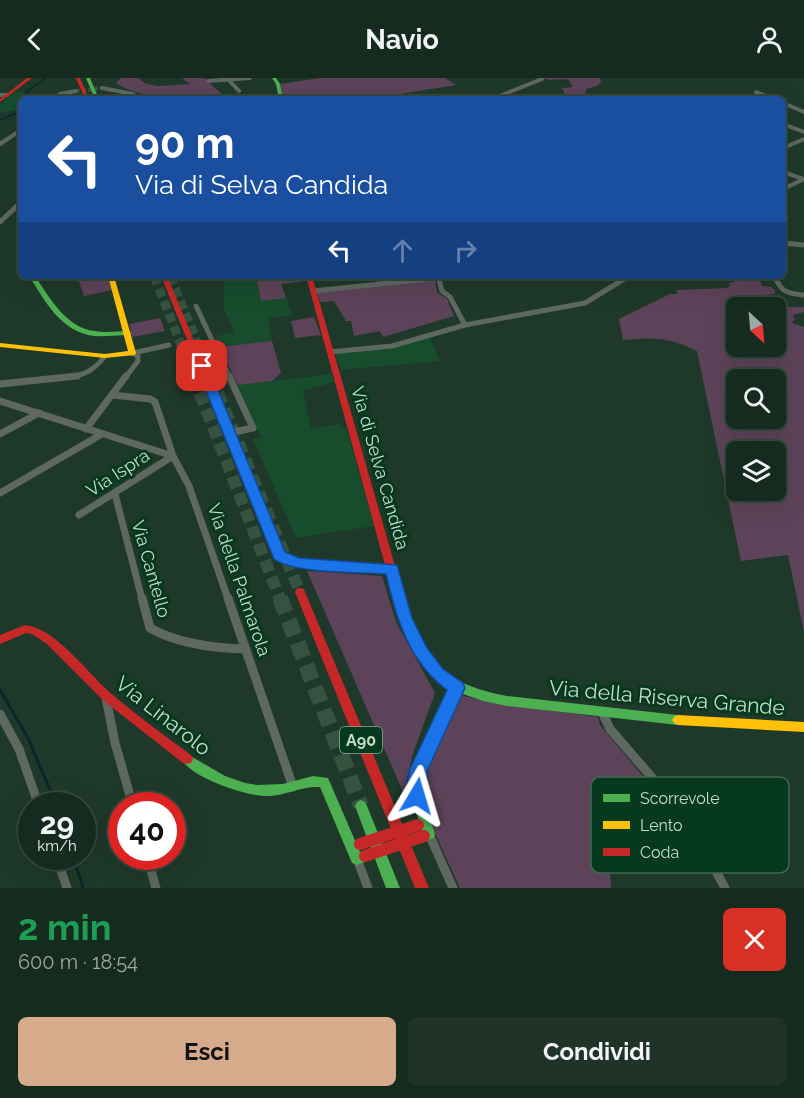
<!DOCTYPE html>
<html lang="it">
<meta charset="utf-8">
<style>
:root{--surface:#162b1f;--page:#1f3328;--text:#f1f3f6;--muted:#9ea7a4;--line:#35473d;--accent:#d6ab8b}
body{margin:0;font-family:Raleway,sans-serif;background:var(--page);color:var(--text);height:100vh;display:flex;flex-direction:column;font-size:22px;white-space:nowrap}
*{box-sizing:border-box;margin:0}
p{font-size:20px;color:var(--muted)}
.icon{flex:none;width:33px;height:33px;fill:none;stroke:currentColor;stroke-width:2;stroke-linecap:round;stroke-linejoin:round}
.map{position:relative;height:810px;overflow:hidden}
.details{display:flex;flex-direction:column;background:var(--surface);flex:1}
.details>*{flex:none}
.hud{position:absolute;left:18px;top:18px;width:768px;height:183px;border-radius:9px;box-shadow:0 6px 24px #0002,0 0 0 2px var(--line);background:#1a4fa0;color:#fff;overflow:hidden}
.needle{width:39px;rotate:154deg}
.controls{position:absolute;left:726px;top:219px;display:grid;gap:12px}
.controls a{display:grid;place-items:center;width:60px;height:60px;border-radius:9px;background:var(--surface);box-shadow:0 6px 24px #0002,0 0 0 2px var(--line);font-size:30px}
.speed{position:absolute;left:18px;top:714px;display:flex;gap:12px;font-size:30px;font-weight:700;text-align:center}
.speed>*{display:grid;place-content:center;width:78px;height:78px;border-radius:50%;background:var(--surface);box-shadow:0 6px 24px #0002,0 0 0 2px var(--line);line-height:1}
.speed small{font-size:15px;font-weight:400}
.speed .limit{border:9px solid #d22;background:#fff;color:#111}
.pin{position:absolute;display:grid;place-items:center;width:51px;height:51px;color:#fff;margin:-26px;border-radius:12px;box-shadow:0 3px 9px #0006}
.me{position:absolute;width:66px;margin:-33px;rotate:7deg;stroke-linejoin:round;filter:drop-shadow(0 0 4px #0008)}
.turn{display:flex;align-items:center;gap:21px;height:126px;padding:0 18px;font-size:27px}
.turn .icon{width:78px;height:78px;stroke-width:2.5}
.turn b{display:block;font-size:42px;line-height:51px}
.lanes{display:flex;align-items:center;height:57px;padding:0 18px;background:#0003;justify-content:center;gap:30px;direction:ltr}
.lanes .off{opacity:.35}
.round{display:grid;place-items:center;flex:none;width:63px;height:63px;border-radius:9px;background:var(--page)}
.headline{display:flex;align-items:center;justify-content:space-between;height:102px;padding:0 18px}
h1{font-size:36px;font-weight:700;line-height:45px;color:#1e9e55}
.cta{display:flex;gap:12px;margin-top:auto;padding:12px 18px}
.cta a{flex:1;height:69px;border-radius:9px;background:var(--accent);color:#111;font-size:24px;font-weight:700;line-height:69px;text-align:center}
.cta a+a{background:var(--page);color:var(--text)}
header{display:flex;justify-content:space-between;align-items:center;height:78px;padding:0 18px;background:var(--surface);font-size:27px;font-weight:700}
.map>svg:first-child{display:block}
</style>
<header><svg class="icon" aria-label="back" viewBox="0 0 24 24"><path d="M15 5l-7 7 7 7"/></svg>Navio<svg class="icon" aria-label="person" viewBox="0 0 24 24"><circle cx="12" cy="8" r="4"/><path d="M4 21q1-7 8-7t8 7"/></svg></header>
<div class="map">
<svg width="804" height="810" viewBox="0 0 804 810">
<rect width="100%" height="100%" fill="#1e3929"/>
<path fill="#174c2d" d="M15,14H23L26,21H21V29L13,33L0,34V26Z
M224,198H256L261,222L286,220L292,237L268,240L272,263L219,269L216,258L234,254L224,231Z
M430,260L440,283L341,292L335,275L390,271Z
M332,296L334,304L303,313L311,350L339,346L341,350L346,349L374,448L296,460L253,361L261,360L238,307Z"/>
<path fill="#5d4359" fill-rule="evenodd" d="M121,0H138L146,6L158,8L190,6L182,0H204L227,21C199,21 138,22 116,5Z
M321,0H445L456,7L369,21H283L280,6Z
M540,0H600L601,4L597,8L586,11L585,18L582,19L552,21L565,17L562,10L573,9L568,1L549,2Z
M77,198H107L113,212L84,218Z
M256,198H304L306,203L281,206L286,220L261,223Z
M724,198H749L760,202L762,208L771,209L775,212V216L763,217L779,229H804V234L793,237L795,241L792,245L804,249V554L788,477L741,483L697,273C669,259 654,259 623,262L619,241L670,216H677V212L727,210L731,207L728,205L735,204ZM736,230H776V268H736ZM736,302H776V340H736ZM736,374H776V412H736Z
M435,202L437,214L447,221L454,238L383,259L380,253L354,258L351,243H346L334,223L320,224L317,214Z
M314,239L321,257L295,260L291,243Z
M160,240L165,253L132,259L129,246Z
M272,263L281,295L272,303L238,307L219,269Z
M307,493L382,498L396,544L435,615L412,678L404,716Z
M457,616L487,624L598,639L600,647L687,751L633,744L625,745L609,776L611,810H460C450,787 423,734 422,711C421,683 446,641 457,616Z"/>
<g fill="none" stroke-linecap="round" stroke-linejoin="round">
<path stroke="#0a262a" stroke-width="1.5" d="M28,21L26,14L46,0
M0,42L21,33"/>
<path stroke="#0a262a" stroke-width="3" d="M0,612L28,660L57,728
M73,778L83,810"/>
<path stroke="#375241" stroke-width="4" stroke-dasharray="4 2" stroke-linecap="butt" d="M76,13L102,10"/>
<path stroke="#375241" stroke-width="9" stroke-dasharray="9 4.5" stroke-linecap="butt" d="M154,198L194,300
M170,198L212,300"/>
<path stroke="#375241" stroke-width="12" stroke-dasharray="12 6" stroke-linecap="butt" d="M193,298L280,521
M211,298L300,514"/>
<path stroke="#375241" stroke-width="16" stroke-dasharray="16 8" stroke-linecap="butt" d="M280,520L361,728"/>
<path stroke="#5e6861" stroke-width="4" d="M227,0L239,13
M208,3L250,0
M102,10L133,16L137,21
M756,14L774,21
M0,17H7
M55,21L60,16L76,13
M492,21L542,1
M783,25L804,34
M783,46L804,54
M0,66L21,52
M783,70L804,61
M783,94L804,101
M783,111L804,101
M14,130L21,124"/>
<path stroke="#5e6861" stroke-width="5" d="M0,144L16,129
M783,165L804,167
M438,198L442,213L450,219L465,247L585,225L629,198
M775,198C780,214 789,216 804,217
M313,213L456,198
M196,228L230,300
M330,274L392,268L465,247
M133,275L169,267
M62,300C82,298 93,294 105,278
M125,300L138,283V278L132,275"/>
<path stroke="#5e6861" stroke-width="7" d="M0,306L77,298
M113,317L150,321L155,324L173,378L189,408L228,521
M0,323L173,378
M86,351L126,298
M228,355L253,350L229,298
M0,356L39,335
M0,415L102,356
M115,416L142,521
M79,437L173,378"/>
<path stroke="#5e6861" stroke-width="9" d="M142,520L150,550C178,566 213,570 245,571
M228,520L293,709
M106,620L115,665L133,728
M0,636L19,671L39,728
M603,636L610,651L687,740L725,810
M429,756L453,810
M56,778L67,810
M147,778L156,810
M357,781L368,810"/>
<path fill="#4caf50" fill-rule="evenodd" d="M86,0H90L99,21H95Z
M272,0H276L280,6L283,21H279L276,6Z
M29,198H35C50,220 66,250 95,253C106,255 117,253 128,253L132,255L128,257C117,257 105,259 94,258C61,254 45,223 29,198Z
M398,513L402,514L403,517C423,581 439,605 507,618L678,637L682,639L684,642L682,645L678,647L507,628L483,623L460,615L422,700L423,718L435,756L434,760L424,764L419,762L418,758L419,754L422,753L411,718L410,700L451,610C417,591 404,553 393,517L394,514Z
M187,676L225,698L245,705L257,707L283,706L313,698L328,700L360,774L365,772L370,774L372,778L370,782L357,787L352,785L320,709C302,708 287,717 269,718C247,719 192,700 181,681L183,677Z
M361,722L365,724L367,728L400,810H386L355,728L357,724Z"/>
<path fill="#ffc107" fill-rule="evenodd" d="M108,198H114L136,275L135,277L105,280L0,269V265L105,276L128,273Z
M678,637L804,644V654L678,647L674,645L672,642L674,639Z"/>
<path fill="#c62828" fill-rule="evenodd" d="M27,0H32L0,24V21Z
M76,0H80L89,21H85Z
M161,198H167L283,475L300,482L385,487L306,198H312L395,488L397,491L396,492L403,517L402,520H394L387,494L299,488L276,479Z
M300,510L304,511L305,514L429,810H415L295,514L296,511Z
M25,547C58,551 88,597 114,618C139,639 165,658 191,677L193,681L191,685L187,686L183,685L104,623L47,566L32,556L26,555L0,566V557Z"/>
<path stroke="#c62828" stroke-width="12" d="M360,766L418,747
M365,778L424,758"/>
</g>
<path fill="#1a73e8" stroke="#114b97" stroke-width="1.5" d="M202,285L208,288L285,474L299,480L397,487L412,540L427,570L443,591L463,605L465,610L428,691C426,702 428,714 423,724L417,726L410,724L407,704L410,691L447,612C409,584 396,540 386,496C358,494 295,496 274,481L196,288Z"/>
<g text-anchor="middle" stroke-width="6" stroke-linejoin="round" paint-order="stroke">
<rect fill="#06391d" stroke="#8bac96" stroke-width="1.5" x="340" y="649" width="42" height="26" rx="4.5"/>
<g font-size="16" font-weight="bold" fill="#c4ddca">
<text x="361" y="668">A90</text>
</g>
<g font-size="18" fill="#c4ddca" stroke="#06391d">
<text transform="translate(380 390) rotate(74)" y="6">Via di Selva Candida</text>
<text transform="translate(118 395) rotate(-33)" y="6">Via Ispra</text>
<text transform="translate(151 491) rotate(74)" y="6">Via Cantello</text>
<text transform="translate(239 502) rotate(71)" y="6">Via della Palmarola</text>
</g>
<g font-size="21" fill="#c4ddca" stroke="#06391d">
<text transform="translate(667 620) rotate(5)" y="7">Via della Riserva Grande</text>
<text transform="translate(163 638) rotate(38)" y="7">Via Linarolo</text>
</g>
</g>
<rect x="591" y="699" width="198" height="96" rx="9" fill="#06391d" stroke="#3f6a51" stroke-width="1.5"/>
<rect x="603" y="716" width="27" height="8" fill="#4caf50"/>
<rect x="603" y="743" width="27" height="8" fill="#ffc107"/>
<rect x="603" y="770" width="27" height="8" fill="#c62828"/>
<g font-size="16" fill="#c4ddca">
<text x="640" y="726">Scorrevole</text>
<text x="640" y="753">Lento</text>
<text x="640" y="780">Coda</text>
</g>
</svg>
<div class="controls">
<a><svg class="needle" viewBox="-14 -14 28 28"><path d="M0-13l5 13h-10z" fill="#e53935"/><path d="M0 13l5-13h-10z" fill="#9ea7a4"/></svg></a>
<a><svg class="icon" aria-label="search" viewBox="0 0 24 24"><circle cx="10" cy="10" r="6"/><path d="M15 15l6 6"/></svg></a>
<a><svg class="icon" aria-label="layers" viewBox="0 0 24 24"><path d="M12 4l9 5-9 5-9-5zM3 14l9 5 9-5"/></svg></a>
</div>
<div class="speed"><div>29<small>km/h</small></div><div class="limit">40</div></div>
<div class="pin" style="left:202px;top:288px;background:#d93025"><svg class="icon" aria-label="arrive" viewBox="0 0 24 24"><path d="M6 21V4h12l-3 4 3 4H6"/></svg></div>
<svg class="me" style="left:417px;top:718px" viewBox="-20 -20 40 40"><path d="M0-17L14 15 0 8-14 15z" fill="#1a73e8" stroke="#fff" stroke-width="4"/></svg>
<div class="hud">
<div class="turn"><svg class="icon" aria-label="left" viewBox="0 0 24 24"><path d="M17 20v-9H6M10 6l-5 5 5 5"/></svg><div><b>90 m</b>Via di Selva Candida</div></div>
<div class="lanes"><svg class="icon" aria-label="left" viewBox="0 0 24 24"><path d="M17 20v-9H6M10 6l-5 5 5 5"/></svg><svg class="icon off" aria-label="ahead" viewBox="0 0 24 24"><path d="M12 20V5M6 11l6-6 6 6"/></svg><svg class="icon off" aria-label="right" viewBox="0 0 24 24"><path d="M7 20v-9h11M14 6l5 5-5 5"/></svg></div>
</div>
</div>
<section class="details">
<div class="headline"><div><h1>2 min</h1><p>600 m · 18:54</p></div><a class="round" style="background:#d93025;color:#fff"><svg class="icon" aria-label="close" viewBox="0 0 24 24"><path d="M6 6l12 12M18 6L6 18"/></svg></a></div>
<div class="cta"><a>Esci</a><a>Condividi</a></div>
</section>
